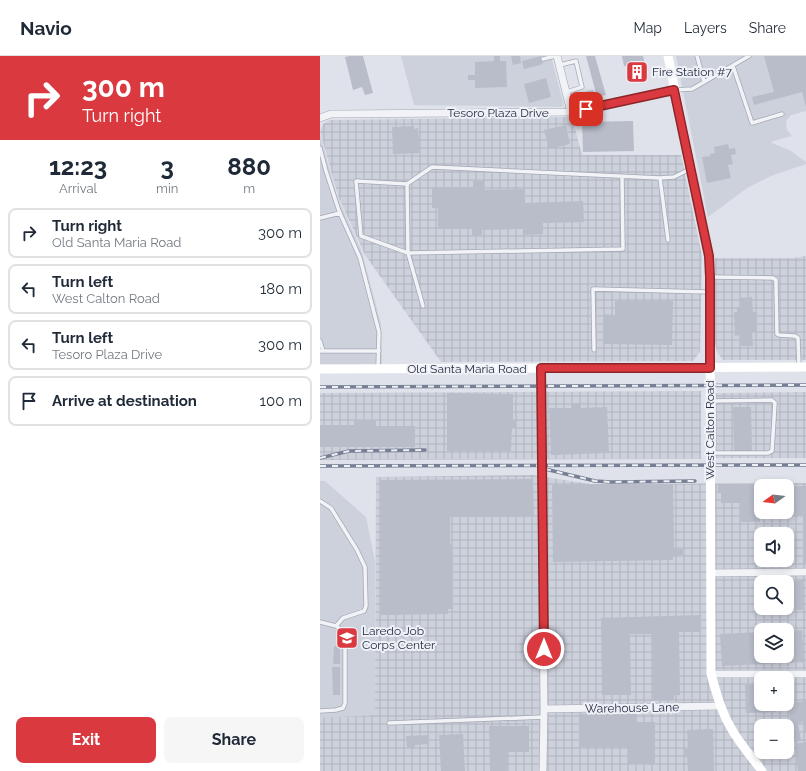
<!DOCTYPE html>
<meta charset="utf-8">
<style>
:root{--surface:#fff;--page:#f6f6f7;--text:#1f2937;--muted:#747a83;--line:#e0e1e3;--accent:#d9393f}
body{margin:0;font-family:Raleway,sans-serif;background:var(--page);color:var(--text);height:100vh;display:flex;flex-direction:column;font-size:15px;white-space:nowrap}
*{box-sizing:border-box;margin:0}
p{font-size:13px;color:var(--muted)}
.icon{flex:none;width:22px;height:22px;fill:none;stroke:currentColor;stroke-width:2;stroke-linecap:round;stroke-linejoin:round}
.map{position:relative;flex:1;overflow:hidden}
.sheet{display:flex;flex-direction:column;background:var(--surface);width:320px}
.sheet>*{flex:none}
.hud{background:#d9393f;color:#fff;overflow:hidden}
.needle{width:26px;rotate:255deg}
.tools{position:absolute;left:434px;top:423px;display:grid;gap:8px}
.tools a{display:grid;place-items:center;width:40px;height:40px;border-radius:8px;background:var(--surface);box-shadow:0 2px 6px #0003;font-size:20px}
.pin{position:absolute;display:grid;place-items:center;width:34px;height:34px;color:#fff;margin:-17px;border-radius:8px;box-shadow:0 2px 6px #0006}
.me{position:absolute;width:44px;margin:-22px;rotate:0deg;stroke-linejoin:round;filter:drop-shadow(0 0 3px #0008)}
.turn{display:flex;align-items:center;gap:14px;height:84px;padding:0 16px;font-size:18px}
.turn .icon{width:52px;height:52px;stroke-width:2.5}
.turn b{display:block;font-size:28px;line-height:34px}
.eta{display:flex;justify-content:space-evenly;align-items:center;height:68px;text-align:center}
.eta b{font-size:24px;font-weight:700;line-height:28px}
.button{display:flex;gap:8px;margin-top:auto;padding:8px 16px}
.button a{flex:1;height:46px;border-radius:8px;background:var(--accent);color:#fff;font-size:16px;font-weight:700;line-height:46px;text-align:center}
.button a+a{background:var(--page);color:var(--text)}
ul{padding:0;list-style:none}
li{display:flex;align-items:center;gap:12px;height:50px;margin:0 8px 6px;padding:0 8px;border:2px solid var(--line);border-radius:8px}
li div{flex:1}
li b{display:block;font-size:15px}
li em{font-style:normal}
header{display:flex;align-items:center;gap:24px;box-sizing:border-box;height:56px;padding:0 20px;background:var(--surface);border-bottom:1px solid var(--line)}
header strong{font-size:19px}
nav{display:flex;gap:22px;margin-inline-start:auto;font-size:14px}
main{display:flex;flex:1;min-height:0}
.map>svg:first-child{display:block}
</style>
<header>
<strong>Navio</strong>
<nav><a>Map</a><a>Layers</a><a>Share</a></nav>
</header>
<main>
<section class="sheet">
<div class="hud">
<div class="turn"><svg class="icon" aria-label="right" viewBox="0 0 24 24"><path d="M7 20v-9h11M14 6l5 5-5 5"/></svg><div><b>300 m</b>Turn right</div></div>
</div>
<div class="eta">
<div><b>12:23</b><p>Arrival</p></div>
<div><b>3</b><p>min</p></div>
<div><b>880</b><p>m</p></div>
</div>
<ul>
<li><svg class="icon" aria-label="right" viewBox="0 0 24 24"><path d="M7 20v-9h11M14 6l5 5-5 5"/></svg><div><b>Turn right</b><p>Old Santa Maria Road</p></div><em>300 m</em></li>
<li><svg class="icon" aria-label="left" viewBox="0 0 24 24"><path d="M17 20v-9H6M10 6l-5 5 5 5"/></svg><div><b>Turn left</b><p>West Calton Road</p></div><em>180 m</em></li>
<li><svg class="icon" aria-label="left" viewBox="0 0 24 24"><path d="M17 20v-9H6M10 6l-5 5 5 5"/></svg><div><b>Turn left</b><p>Tesoro Plaza Drive</p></div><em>300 m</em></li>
<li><svg class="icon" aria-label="arrive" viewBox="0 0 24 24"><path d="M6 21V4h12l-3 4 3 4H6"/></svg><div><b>Arrive at destination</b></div><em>100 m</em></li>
</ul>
<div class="button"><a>Exit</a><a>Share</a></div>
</section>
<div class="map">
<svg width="486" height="715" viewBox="0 0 486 715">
<defs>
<pattern id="industrial-grid" width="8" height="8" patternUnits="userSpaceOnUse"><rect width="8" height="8" fill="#cdd1dc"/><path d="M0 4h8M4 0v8" fill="none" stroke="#b0b4be"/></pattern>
</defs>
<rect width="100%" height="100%" fill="#dfe2ea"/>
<path fill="#cdd1dc" d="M81,0H231L243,46L242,51L94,49Z
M356,0H486V55L471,59L466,65L467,74L472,80L450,86L471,95L486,106V108L451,120L427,132L388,161Z
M0,78L17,140L42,196L61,268L62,309L0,308Z
M0,425H5L46,461L55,505V659L0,663Z"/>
<path fill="url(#industrial-grid)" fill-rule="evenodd" d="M252,61L262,99H361L382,200L380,296L373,305L121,306L45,199L18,140L0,75L3,68L10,64Z
M486,200V304H403L397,296L395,287V202H473Z
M381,335V403L0,404V337Z
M486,336V402H396V337Z
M213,419L270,428L486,427V715H0V662L55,659L56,421ZM441,430H467V456H441ZM441,478H467V504H441ZM441,526H467V552H441ZM441,574H467V600H441ZM441,622H467V648H441ZM441,670H467V696H441Z"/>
<path fill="#b9bdca" d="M30,0H43L53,37L45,39L42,31L33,34L25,1Z
M174,0H180V5H186L187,31L155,32V24H148V19H155V6L174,5Z
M191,0H200L201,7L193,9Z
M221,0L223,8L204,13L202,5Z
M266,0H275L286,39L277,41Z
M302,0H323L328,22L310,26L307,10H304Z
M444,0H486V51L482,36L434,49L432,41L454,36Z
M226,22L231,41L209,47L204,28Z
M273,34L276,42L262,46L260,37Z
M313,65L314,95L263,96L262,66Z
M246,69L250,88L229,93L224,74Z
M94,70V73L98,72L100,97L73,98L72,71Z
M408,88L409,93L415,92L416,98L411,99L413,108L408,109L411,122L387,127L382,101L390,100V98L395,97L394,91Z
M153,125H164V134L205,133V147L263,145L264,166L223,167V178L203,179V173L162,174V180H152V172L118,173V152H112V132L153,131Z
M432,241L433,256H436L437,275L432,276L433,290H420V279L415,280L414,256H417V252H421L420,242Z
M295,245H353L352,289L283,288V258L295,259Z
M127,337L193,338V364H196V372L192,371L191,395H127Z
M252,347H260V352L287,351L289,397L231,399L229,352H252Z
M413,351H431L432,395H414Z
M34,364H56V370H95V391H0V369H34Z
M213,423L214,460L130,461V488H132L133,553H128V558L61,559L60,424Z
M353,428L354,493H363V499H353V504L233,506L232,429Z
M398,428H439L440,466H420V447H401V437H398Z
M467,430H486V507H483V459H446V456H467Z
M483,524V554H468V525Z
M381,559V576H359L360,639H354V644H333L332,578H310L311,639H282L281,562Z
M482,574L484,606L402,610L400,578L441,576V600H467V575Z
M14,590H20V608H13Z
M12,611H20V639H13Z
M425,629H441V648H456V656L426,657Z
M486,645V677H485L484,666L478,667L481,685L473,686L468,647Z
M259,658H317V666H335V708H308V691H259Z
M169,670H209V696H187V715H170Z
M393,673L394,715H368L367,701H365L364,693H368L367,674Z
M143,678L145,715H121L119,679Z
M108,679L109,688L95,689V692H87L86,680Z
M486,686V715H478L475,688Z"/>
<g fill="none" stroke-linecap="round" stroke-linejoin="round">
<g stroke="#a4a8b4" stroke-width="5">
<path id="service" d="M377,0L384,26
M223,3L235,0
M240,9L256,5L262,31L247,36
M413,10L432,67L462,58
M355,34L372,33L429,0
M0,92L6,115L19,155L40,202L59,276L58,312
M302,120L303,193L88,197L87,128L112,111L340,122L354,121L370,113
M340,122L348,184
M87,128L36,125L41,180L88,197L103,250
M0,162L20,157
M391,221L453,222L456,224V229L457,278L459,279L475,280L478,282L479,310
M0,285L3,295
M274,294L273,233L389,236
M0,295H59
M391,345L452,344L455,347L452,395L448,397H391
M0,445L11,452L37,494L45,511L46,550L44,555L23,562L16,570
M0,566L16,570L23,575L25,583V647L23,652L16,654L0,655
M69,667L224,661"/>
</g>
<g stroke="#a4a8b4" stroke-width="8">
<path id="minor" d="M237,0L251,56
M0,62L11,58H21L251,56L354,34
M221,312L224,653L223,715
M391,517L486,516
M391,618H486
M224,653L401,650"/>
</g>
<use href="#service" stroke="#f2f3f7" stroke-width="3.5"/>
<use href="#minor" stroke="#f2f3f7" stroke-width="7"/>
<path stroke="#fff" stroke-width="9" d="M348,0L389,200L390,221L391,618C396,636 401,655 411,672C419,687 432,701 442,715
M0,313L486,311"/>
<g stroke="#777f94" stroke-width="3.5">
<path id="rail" d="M0,331L486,329
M0,402L29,395L105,394
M0,410L486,409
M225,413L275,425L291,426L375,425"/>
</g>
<use href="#rail" stroke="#eff1f7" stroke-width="2" stroke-dasharray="6" stroke-linecap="butt"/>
</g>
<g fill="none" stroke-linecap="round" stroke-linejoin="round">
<g stroke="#8d2529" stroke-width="10">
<path id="route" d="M224,593L221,312H390V221L389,200L354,34L266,53"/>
</g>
<use href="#route" stroke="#d9393f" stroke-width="7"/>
</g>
<defs>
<g id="building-square" transform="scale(1.15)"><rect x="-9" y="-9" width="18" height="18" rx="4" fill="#d9393f" stroke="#eff1f7"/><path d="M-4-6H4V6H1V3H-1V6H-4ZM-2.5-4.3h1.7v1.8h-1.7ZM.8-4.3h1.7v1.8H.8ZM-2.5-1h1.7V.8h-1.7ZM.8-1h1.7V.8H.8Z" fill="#fff"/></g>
<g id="school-square" transform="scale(1.15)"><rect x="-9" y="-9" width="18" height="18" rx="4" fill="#d9393f" stroke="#eff1f7"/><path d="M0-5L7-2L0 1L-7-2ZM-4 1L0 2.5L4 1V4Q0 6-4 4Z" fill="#fff"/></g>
</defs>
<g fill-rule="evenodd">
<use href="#building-square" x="317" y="16"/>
<use href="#school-square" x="27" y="582"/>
</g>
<g text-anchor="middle" stroke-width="4" stroke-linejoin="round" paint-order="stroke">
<g font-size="12" fill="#262d42" stroke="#eff1f7" text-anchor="start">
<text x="332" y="20">Fire Station #7</text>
<text x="42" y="579">Laredo Job<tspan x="42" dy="14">Corps Center</tspan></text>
</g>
<g font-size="12" fill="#262d42" stroke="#eff1f7">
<text x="178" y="61">Tesoro Plaza Drive</text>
<text x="147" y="317">Old Santa Maria Road</text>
<text transform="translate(390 374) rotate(-90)" y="4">West Calton Road</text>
<text transform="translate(312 652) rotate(-1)" y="4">Warehouse Lane</text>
</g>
</g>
</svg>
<div class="tools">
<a><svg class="needle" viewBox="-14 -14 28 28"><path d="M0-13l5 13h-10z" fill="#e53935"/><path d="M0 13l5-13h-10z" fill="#747a83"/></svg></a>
<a><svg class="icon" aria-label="sound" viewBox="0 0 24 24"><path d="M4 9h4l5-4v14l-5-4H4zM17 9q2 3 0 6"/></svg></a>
<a><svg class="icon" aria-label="search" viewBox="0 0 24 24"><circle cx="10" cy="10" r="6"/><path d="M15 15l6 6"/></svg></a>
<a><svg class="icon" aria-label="layers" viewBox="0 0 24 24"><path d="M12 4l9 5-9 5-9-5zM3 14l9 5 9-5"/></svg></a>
<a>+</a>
<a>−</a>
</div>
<div class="pin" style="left:266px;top:53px;background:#d93025"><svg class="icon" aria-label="arrive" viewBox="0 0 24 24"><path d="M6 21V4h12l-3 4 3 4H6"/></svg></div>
<svg class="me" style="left:224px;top:593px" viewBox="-20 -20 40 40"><circle r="17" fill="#d9393f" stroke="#fff" stroke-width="3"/><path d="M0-11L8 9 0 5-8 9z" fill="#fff"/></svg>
</div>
</main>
